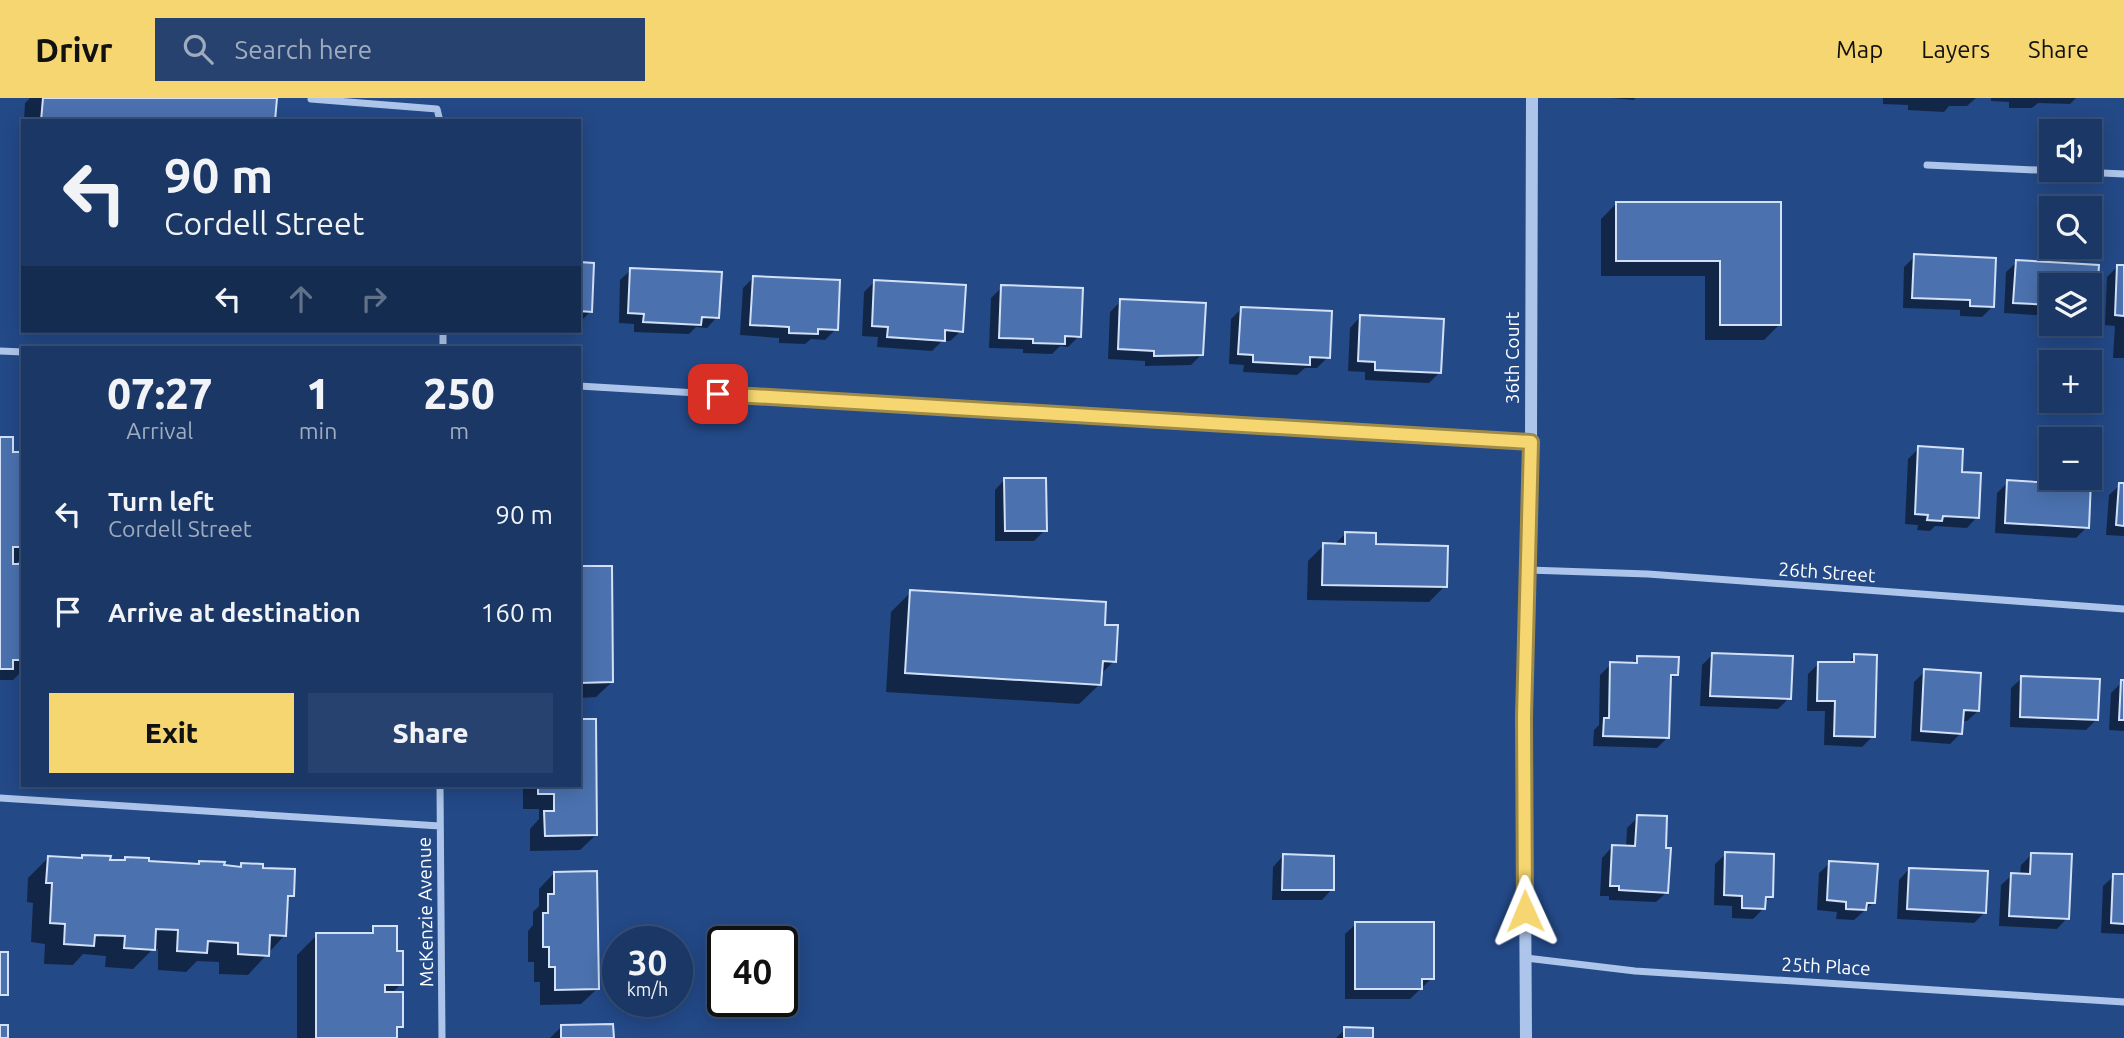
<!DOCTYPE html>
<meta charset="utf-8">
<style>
:root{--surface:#1a3765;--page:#27426e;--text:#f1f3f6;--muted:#9facbf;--line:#385179;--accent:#f5d670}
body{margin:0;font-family:Ubuntu,sans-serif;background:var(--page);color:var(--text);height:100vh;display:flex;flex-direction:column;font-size:26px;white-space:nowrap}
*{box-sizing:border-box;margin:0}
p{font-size:23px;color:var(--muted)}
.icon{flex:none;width:38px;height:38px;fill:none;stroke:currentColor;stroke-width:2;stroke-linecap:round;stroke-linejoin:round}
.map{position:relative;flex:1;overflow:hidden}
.side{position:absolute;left:21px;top:248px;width:560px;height:441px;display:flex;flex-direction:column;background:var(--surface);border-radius:0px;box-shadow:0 4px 18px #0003,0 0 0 2px var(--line)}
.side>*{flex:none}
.banner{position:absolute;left:21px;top:21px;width:560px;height:214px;border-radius:0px;box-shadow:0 4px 18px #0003,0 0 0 2px var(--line);background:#1a3765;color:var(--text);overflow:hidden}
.tools{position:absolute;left:2039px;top:21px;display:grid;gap:14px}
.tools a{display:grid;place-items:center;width:63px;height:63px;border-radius:0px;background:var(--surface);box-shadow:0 4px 18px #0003,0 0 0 2px var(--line);font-size:35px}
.speed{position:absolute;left:602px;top:828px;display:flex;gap:14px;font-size:35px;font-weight:700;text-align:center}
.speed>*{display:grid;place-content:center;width:91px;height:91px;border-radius:50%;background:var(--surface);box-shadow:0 4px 18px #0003,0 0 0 2px var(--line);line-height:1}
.speed small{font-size:18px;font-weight:400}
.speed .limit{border:4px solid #111;border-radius:10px;background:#fff;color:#111}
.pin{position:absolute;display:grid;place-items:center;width:60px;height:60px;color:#fff;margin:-30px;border-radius:14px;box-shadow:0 4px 10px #0006}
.me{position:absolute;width:77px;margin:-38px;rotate:359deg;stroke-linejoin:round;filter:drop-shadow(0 0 5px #0008)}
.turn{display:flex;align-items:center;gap:24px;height:147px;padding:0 28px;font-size:32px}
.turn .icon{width:91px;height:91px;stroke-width:2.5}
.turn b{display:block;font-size:49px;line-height:60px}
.lanes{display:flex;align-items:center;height:66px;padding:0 28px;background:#0003;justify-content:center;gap:35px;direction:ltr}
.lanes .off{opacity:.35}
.eta{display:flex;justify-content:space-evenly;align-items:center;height:119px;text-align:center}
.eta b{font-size:42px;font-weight:800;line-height:49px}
.cta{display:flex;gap:14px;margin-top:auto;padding:14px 28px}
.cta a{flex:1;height:80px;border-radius:0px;background:var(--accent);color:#111;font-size:28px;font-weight:800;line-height:80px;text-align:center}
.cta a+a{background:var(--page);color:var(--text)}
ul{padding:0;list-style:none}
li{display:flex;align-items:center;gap:21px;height:98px;padding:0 28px}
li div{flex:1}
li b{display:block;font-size:26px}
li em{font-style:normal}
header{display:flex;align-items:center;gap:42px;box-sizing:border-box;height:98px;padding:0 35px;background:var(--accent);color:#111}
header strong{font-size:33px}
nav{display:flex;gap:38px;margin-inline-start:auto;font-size:24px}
.search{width:490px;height:63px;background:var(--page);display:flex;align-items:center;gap:18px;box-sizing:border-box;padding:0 24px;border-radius:0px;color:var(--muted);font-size:26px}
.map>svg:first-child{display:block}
</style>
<header>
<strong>Drivr</strong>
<div class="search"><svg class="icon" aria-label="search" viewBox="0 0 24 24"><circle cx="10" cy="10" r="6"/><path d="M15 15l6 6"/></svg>Search here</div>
<nav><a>Map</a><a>Layers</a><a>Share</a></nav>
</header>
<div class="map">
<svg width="2124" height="940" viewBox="0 0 2124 940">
<rect width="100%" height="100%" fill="#234987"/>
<path fill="#0007" d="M30,0H275L274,23H24L25,5Z
M1612,0H1635L1634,2Z
M1883,0H1976L1967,8H1949L1944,14L1908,12V7L1883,6Z
M1991,0H2076L2070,6L2038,5L2032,10H2009V4L1991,3Z
M1617,105H1780V226L1764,242H1705V178H1601V121Z
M1915,158L1993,208L1982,219L1960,218V212L1903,210L1904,169Z
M2017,164L2097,168L2094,215L2090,220V187H2051V218L2004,215L2006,174Z
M579,166L591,213L580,224H579Z
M2118,168L2124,169V260H2113L2115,228L2105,227L2107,179Z
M631,172L717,219L707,230L696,229L689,236L634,234V226L619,225L620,182Z
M754,179L836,231L825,242L811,241L805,246L779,245V240L740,237L743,190Z
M875,183L961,233L950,243H942L932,253L877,249L878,239L862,238L864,194Z
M1002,189L1079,238L1068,249L1060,248L1052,256L1023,255V251L989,250L991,200Z
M1121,203L1202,256L1191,267L1145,268V263L1108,261L1110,214Z
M1242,210L1328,259L1317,270H1305L1297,277L1243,274L1244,267L1229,266L1231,221Z
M1360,219L1440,274L1429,285L1365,282V274L1348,273L1350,230Z
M0,340L11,356H23V459L13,468H23V572L13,582H0Z
M1919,350L1960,376L1977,419L1967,430L1935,428L1930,433L1917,432L1918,427L1905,426L1908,361Z
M2090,360H2091L2087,429L2076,440L1995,435L1997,395L2008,384L2043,386L2044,369L2051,362V380H2090Z
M1005,381L1045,432L1034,443H995V392Z
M2120,387H2124V438L2106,437L2109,397Z
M1345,436L1445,488L1429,504L1307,502L1308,463L1324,447H1334Z
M579,470L612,584L596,599L579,600Z
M911,494L1103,528L1114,563L1100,577L1099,587L1079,606L886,594L891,514Z
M1712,557L1789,600L1778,611L1700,608L1702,567Z
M1855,558L1873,638L1862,649L1824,647L1825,613H1807L1808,576L1819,565L1847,566Z
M1638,560L1676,576L1669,583L1668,639L1657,650L1593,648L1594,632L1599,627L1600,577L1611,566H1631Z
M1925,573L1978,613L1967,623H1961V635L1950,646L1911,643L1914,584Z
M2022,580L2097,621L2086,632L2010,629L2011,590Z
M2122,584H2124V633L2109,632L2111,595Z
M523,688H579L596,737L580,752L530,753V731L539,721V711H523Z
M1638,719L1667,794L1656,804L1609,802V798H1600L1602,760L1612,749L1626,750L1627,730Z
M1726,756L1771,798L1764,805V810L1753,821L1732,820V808L1714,807L1715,766Z
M2032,756L2067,820L2057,831L1999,828L2001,787L2012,777H2020L2021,767Z
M1283,758L1332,791L1322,802H1272L1273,769Z
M48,760H109L108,763L123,764L126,761L147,765L197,768L200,765L239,770L242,767L262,771L292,797L286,803L284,838L248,877L219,876V864L197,863L186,874L158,872V851H153L133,871L105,869L106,858L83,856L73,867L44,866L45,846L31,844L33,805L27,804L28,780Z
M1830,765L1873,805L1854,822L1836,821L1837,814L1817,812L1819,775Z
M1909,771L1985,814L1974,825L1897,821L1899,782Z
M554,775L597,891L581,906L540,907V884H534V864H528V833L533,827V814L539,808V791Z
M2114,778H2124V836L2101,835L2103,788Z
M1356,826L1432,880L1410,901H1345V836Z
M374,830L396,855L401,886L391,896L401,928L396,934V940H297V857L317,837H367Z
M562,928L612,940H550Z
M1345,931L1371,940H1336Z"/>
<path fill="#4b72af" stroke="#d2e1f7" stroke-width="2" d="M43,0H277L275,23H41Z
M1616,104H1781V227H1720V163H1616Z
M1914,156L1996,160L1994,209L1970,208V202L1912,200Z
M2016,162L2099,167L2096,216L2090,215V187H2051V207L2013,205Z
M579,164L594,165L592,214L579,213Z
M2117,167H2124V218L2115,217Z
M630,170L722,174L719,220L702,219L701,227L643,224L644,216L628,215Z
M753,178L840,182L838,232L818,231V236L789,235V229L750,227Z
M874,182L966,187L963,234L945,232V243L887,239L888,229L872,228Z
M1001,187L1083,190L1081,239L1065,238V246L1033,245V241L999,240Z
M1120,201L1206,205L1203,257L1154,258V253L1118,251Z
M1241,209L1332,213L1330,260L1310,259V267L1253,264V257L1238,256Z
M1360,217L1444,221L1441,275L1375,272V264L1358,263Z
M0,339H13V354H23V449H13V466H23V562H13V571H0Z
M1918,348L1963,351L1962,374L1981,375L1979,420L1943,418L1942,423L1927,422L1928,417L1915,416Z
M2090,359H2092L2089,430L2005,425L2007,382L2052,385V380H2090Z
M1004,380H1046L1047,433H1005Z
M2119,385H2124V428L2116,427Z
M1345,434L1376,435V446L1448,448L1447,489L1322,487L1323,445L1345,446Z
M579,468H612L613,584L579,585Z
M910,492L1106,504L1105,527H1118L1116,564L1103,563L1101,587L905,575Z
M1712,555L1793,558L1791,601L1710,598Z
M1854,556L1877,557L1875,639L1834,638L1835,603H1817L1818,564H1854Z
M1637,558L1679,559L1678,577H1671L1669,640L1603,638L1604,620H1609L1610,564L1637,565Z
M1924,571L1981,575L1979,613L1964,612L1962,636L1921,633Z
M2021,578L2100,581L2098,622L2020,619Z
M2121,582H2124V622H2119Z
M579,621H596L597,737L545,738L544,713H554V696H538V688H579Z
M1637,717L1667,718L1666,750H1671L1668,795L1619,792V788H1610L1612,747L1635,748Z
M1725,754L1774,756L1773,799H1766L1765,811L1742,810V798L1724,797Z
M2031,755L2072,756L2069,821L2009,818L2011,775L2030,776Z
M1283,756L1334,758V792H1282Z
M82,757L111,758L110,762H125V759L149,760V763L199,766V763L225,764L224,767L241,769V765L263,766V770L295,771L294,798H288L286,838L270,837L269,858L238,856V845L208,843L207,855L177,853L178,832L156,831L155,852L124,850L125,838L95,837L94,848L64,846L65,826L50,825L52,785H46L48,758L82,760Z
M1829,763L1878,766L1875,805H1867L1866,812L1846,811V804L1827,802Z
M1909,770L1988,773L1986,815L1907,811Z
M597,773L599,891L555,892V869H549V849H543V815H548V796H554V774Z
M2113,776H2124V826L2111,825Z
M1355,824H1434V881H1422V891H1355Z
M373,828H397V853H403V887H385V894H403V929H397V940H316V835H373Z
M0,854H8V897H0Z
M613,926L614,940H561V927Z
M0,927H8V940H0Z
M1344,929L1373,930V940H1344Z"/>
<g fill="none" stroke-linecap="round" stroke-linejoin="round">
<path stroke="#adc5ea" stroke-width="7" d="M311,1L437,11L440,23
M1927,67L2124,76
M443,233V250
M0,253L23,254
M579,288L1531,344
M1528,472L1648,476L2124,511
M440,688L442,940
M0,700L440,728
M1526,860L1635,873L2124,904"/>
<path stroke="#adc5ea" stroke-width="12" d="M1526,940L1524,619L1531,344L1532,0"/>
</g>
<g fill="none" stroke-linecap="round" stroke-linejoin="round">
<g stroke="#9f8b49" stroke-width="18">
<path id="route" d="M718,296L1531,344L1524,619L1525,813"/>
</g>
<use href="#route" stroke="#f5d670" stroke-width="12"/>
</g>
<g text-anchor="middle" stroke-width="5" stroke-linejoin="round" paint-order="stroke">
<g font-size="19" fill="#fff" stroke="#234987">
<text transform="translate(1512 260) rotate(-90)" y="7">36th Court</text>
<text transform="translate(1827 474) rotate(4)" y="7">26th Street</text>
<text transform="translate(425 814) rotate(-91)" y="7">McKenzie Avenue</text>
<text transform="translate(1826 868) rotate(3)" y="7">25th Place</text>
</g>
</g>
</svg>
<div class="tools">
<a><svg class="icon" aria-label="sound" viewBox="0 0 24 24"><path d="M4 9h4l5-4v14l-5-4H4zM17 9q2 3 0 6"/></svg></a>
<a><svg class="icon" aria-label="search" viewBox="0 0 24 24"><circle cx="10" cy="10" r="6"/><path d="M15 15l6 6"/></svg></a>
<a><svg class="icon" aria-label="layers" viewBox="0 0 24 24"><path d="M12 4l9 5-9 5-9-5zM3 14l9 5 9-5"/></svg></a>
<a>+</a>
<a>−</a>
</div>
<div class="speed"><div>30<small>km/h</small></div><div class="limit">40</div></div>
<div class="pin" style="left:718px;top:296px;background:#d93025"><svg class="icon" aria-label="arrive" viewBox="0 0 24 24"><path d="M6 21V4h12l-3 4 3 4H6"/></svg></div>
<svg class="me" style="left:1525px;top:813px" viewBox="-20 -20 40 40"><path d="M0-17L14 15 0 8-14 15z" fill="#f5d670" stroke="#fff" stroke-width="4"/></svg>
<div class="banner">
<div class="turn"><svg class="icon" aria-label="left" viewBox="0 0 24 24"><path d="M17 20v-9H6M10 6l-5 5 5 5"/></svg><div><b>90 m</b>Cordell Street</div></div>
<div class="lanes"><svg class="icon" aria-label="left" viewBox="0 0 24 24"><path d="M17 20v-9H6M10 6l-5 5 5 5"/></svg><svg class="icon off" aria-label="ahead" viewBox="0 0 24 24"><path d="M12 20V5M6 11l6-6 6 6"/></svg><svg class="icon off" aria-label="right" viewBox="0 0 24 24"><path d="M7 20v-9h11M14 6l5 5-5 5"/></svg></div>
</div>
<section class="side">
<div class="eta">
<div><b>07:27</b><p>Arrival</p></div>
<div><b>1</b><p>min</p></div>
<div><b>250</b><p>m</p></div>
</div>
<ul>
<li><svg class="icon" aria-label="left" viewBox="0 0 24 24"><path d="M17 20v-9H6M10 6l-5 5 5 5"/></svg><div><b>Turn left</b><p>Cordell Street</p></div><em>90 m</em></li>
<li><svg class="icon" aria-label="arrive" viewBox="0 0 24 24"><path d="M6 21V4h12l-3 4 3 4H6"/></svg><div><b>Arrive at destination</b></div><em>160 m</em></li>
</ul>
<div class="cta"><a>Exit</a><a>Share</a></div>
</section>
</div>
